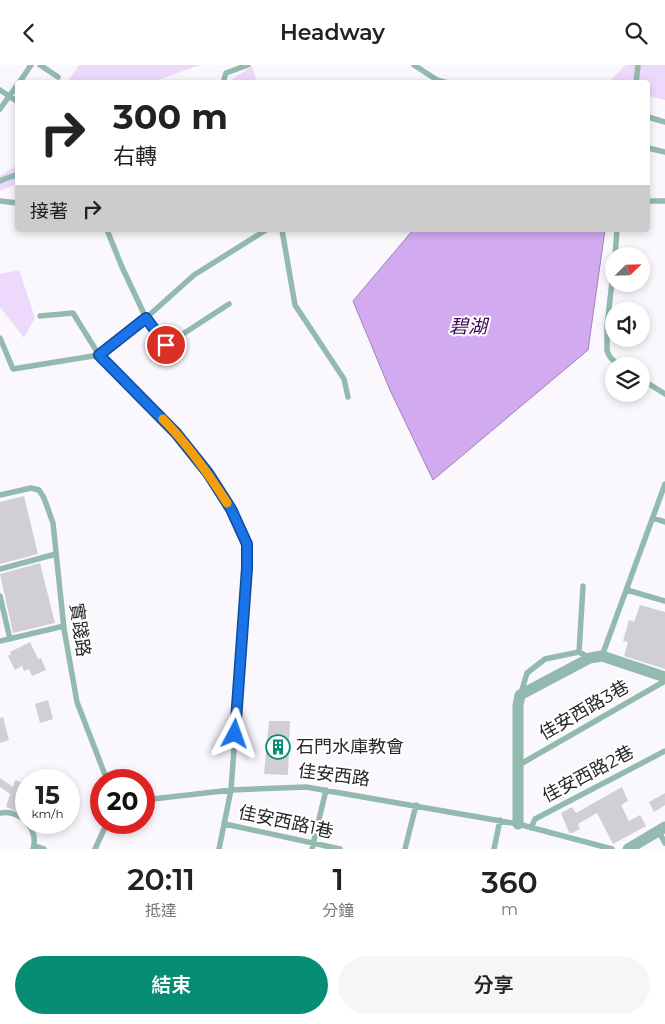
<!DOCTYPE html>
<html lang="zh-TW">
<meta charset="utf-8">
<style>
:root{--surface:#fff;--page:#f6f6f6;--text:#222;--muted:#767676;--accent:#078d73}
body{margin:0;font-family:Montserrat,"Noto Sans TC",sans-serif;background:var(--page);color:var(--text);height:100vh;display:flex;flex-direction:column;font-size:19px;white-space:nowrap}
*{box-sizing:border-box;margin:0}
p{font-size:16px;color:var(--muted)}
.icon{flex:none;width:28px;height:28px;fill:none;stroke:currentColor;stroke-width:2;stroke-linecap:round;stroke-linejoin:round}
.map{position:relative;height:784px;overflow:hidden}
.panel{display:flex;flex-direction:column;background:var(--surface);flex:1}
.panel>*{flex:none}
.banner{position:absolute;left:15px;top:15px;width:635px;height:152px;border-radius:5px;box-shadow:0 2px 8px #0003;background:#fff;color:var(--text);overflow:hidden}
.needle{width:32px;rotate:67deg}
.tools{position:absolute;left:605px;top:182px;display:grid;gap:10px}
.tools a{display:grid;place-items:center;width:45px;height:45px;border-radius:50%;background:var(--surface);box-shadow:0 2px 8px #0003;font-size:25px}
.speed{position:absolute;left:15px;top:704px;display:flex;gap:10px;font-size:25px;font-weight:700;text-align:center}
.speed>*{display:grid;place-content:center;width:65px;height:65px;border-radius:50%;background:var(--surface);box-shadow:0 2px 8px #0003;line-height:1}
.speed small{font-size:12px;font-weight:400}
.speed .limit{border:8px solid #d22;background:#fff;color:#111}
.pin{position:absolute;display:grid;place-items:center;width:42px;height:42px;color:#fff;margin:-21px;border:2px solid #fff;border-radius:50%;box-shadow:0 1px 5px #0007}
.me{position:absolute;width:55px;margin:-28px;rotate:4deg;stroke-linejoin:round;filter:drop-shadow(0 0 4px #0008)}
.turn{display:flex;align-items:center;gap:18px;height:105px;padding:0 15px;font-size:22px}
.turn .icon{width:65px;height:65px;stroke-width:2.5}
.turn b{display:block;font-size:35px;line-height:42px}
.then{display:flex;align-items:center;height:48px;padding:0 15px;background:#0003;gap:10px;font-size:19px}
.eta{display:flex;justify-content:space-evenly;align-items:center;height:85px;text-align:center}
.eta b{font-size:30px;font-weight:600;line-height:35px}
.button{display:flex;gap:10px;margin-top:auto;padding:10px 15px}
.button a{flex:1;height:58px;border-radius:30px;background:var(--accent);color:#fff;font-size:20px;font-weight:600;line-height:58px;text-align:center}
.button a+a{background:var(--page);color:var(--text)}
header{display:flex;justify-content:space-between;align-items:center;height:65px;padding:0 15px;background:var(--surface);font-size:22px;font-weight:600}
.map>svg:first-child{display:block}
</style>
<header><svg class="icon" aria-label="back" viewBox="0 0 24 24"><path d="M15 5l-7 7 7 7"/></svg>Headway<svg class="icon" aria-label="search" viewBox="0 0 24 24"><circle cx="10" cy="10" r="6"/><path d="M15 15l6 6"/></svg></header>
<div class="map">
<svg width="665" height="784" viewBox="0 0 665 784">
<rect width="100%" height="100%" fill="#faf8fd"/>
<path fill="#edd9fc" d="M79,0H200L153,17H67Z
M626,0H665V35L648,31V18H611L612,13Z
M252,1L257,17H228Z
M17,100V119L0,126V111Z
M19,205L35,253L24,273L0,242V209Z"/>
<path fill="#d1aaef" stroke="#9f83b4" d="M413,165H605L588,285L433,415L390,325L353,236Z"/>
<path fill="#d2cfd4" d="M24,431L38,489L0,499V437Z
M40,498L55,558L13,568L0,509Z
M640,540L665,547V604L624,591L628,577L623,576L629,555L634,557Z
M30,577L38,594L41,593L46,605L32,611L29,604L24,606L22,601L15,605L8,591L11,589L10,587Z
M48,635L53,654L40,658L35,639Z
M3,652L9,675L0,678V653Z
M269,656H290L288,710L264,709Z
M0,713L13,722L15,715L26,719V750L6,742L10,729L0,722Z
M622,722L628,736L621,740L629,756L640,750L646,761L613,779L597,748L578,759L580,764L572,768H569L561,748L572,742L576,748Z
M665,728V740L654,747L649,737Z"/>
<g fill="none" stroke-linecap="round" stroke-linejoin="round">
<path stroke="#92baae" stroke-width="5.5" d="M40,0L58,12
M414,0L437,15L448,18
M19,18L31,0
M223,18L226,8L248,0
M636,18L638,0
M0,25L18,37
M0,44L18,19
M648,52L665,57
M648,83L665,87
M0,116L18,109
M0,136L18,138
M648,136H665
M107,165L122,202L146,253L166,280L229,239
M282,165L295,240L344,314L348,332
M615,191L617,165
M614,199L607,261V286L610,292L619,301
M40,251L73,248L99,290L176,367L208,408L231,444L247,479V503L231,725L219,784
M0,273L13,304L99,290L146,253L194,210L266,165
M641,314L665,329
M0,430L31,423L39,425L44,433L53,458L64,564L77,637L107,715
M653,453L665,457
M0,504L56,489
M627,525L665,536
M0,531L10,574
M0,576L64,561
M579,587L583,521
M602,591L665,419
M521,628L527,608L545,594L579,587L590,593
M519,700L665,616
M144,735L231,725L306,722L518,759L612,784
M0,748C10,746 19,750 26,756
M27,758C34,766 36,774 33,784
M225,759L340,784
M531,763L535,754L665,686
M658,765L665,778
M34,781L44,784
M95,784L107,758
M312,784L326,725
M405,784L416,740
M494,784L500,755"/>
<path stroke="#92baae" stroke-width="11" d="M518,759V640L520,630L590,593L602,591L665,612
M628,784L665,762"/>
</g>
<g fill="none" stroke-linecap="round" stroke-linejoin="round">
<g stroke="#114b97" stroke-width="12">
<path id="route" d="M166,280L146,253L99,290L176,368L208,408L231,444L247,479V503L235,669"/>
</g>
<use href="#route" stroke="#1a73e8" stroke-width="9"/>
<path stroke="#f59e0b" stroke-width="9" d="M163,354C188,380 208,408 227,438"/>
</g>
<defs>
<g id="building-ring" transform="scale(1.25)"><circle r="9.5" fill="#fff" stroke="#078d73" stroke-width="1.5"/><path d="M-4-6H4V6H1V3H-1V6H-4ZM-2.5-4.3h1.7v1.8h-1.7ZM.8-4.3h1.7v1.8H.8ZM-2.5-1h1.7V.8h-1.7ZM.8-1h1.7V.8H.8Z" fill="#078d73"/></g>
</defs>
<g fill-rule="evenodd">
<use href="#building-ring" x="278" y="682"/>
</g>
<g text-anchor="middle" stroke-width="4" stroke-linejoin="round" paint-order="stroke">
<g font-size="18" fill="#292829" stroke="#fff">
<text transform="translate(80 565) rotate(82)" y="6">實踐路</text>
<text transform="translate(584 645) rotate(-30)" y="6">佳安西路3巷</text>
<text transform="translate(588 709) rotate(-28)" y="6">佳安西路2巷</text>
<text transform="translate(334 710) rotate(7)" y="6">佳安西路</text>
<text transform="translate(286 757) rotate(12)" y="6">佳安西路1巷</text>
</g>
<g font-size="18" fill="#292829" stroke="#fff" text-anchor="start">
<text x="296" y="688">石門水庫教會</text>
</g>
<g font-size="19" font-style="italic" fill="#3d0559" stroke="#fff">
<text x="468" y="268">碧湖</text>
</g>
</g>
</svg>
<div class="tools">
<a><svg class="needle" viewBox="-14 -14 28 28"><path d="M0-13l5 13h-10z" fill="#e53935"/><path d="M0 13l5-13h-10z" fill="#767676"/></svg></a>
<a><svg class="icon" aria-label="sound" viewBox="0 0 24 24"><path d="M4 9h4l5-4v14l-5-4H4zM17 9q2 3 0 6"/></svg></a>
<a><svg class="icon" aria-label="layers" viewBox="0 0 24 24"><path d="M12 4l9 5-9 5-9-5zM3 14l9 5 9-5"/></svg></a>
</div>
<div class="speed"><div>15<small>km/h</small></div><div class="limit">20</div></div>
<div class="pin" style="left:166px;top:280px;background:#d93025"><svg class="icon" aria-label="arrive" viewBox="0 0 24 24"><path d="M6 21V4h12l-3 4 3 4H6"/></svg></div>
<svg class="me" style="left:235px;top:669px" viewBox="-20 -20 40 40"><path d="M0-17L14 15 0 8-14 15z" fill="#1a73e8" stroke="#fff" stroke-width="4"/></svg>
<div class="banner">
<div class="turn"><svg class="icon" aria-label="right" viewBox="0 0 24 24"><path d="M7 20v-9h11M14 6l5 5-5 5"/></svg><div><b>300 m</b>右轉</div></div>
<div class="then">接著<svg class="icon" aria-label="right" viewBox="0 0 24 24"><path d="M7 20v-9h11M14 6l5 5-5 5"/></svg></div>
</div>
</div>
<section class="panel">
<div class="eta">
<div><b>20:11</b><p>抵達</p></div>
<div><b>1</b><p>分鐘</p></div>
<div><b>360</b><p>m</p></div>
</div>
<div class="button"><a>結束</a><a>分享</a></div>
</section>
